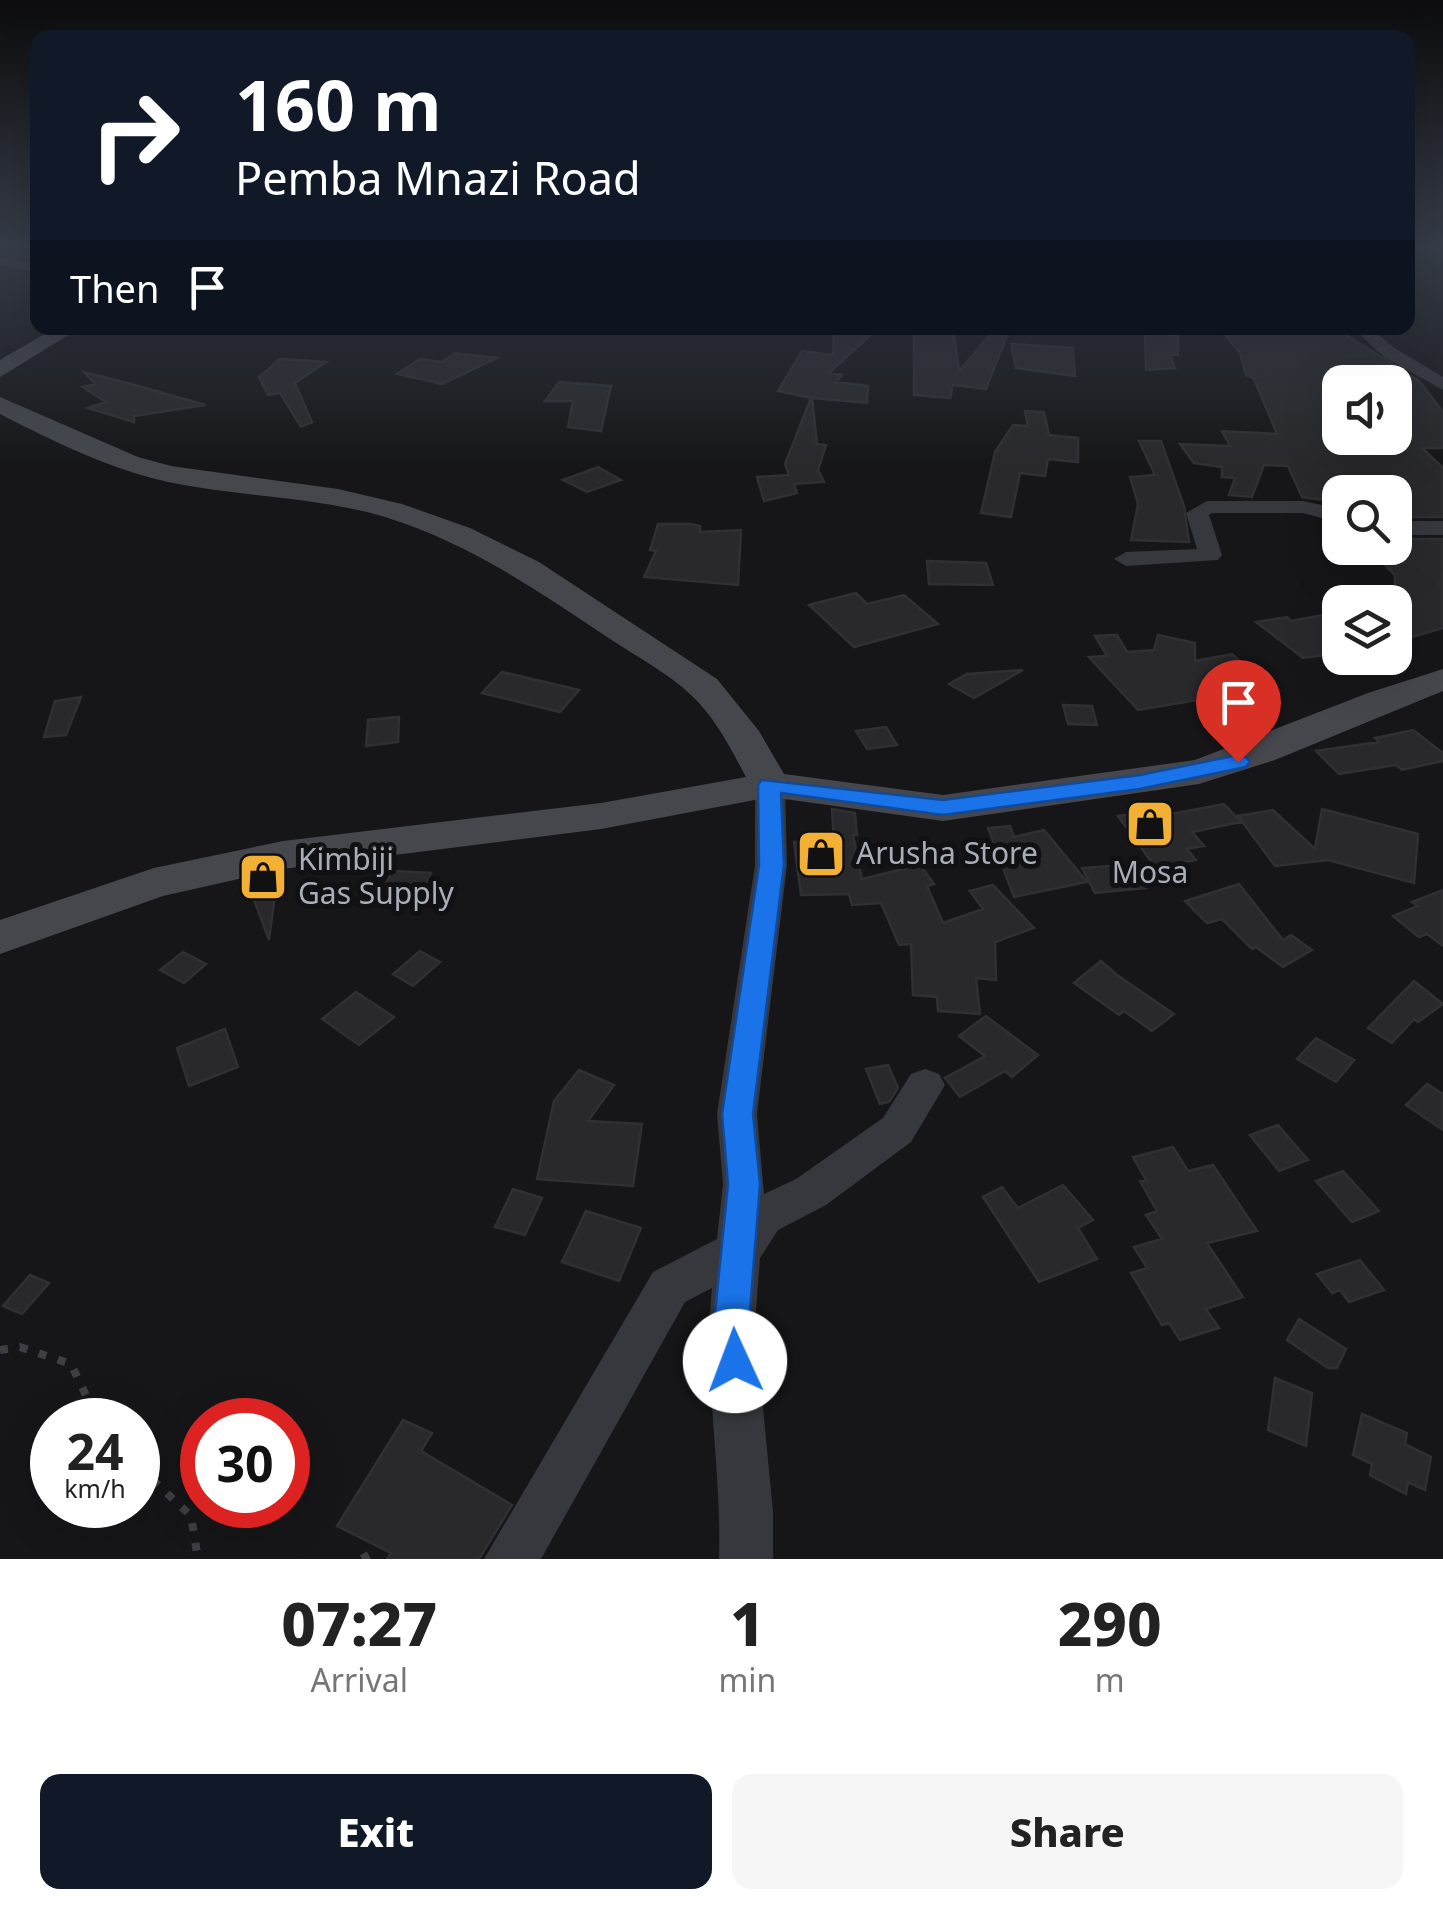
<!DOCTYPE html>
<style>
:root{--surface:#fff;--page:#f6f6f6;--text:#222;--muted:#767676;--accent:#111827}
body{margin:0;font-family:"Noto Sans",sans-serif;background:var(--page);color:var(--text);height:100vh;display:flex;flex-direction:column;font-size:38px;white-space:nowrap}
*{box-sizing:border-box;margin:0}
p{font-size:32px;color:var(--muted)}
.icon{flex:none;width:55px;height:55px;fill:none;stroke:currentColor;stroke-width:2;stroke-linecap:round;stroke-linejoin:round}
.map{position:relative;height:1559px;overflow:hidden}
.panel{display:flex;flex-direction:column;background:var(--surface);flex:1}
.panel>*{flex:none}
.hud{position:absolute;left:30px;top:30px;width:1385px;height:305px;border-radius:20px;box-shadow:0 10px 40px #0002;background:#111827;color:#fff;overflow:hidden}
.tools{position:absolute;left:1322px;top:365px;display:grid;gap:20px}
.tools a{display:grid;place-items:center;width:90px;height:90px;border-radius:20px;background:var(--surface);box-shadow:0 10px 40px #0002;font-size:50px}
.speed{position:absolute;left:30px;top:1398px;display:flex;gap:20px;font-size:50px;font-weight:700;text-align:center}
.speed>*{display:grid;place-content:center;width:130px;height:130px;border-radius:50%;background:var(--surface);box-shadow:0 10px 40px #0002;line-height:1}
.speed small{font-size:25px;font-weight:400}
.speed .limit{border:15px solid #d22;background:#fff;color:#111}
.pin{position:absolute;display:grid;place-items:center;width:85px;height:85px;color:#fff;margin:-102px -42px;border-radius:50% 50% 50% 0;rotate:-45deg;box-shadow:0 0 10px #0007}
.pin .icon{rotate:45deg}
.me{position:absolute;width:110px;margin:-55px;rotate:358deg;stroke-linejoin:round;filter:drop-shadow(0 0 8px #0008)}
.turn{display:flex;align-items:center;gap:35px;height:210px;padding:0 40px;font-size:45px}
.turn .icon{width:130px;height:130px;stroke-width:2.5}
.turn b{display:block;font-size:70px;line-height:85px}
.then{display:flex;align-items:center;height:95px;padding:0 40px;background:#0003;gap:20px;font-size:38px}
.eta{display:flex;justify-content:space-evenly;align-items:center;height:170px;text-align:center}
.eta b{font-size:60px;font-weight:800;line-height:70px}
.primary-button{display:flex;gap:20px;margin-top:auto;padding:20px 40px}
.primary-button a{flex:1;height:115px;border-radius:20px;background:var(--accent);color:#fff;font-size:40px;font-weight:800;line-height:115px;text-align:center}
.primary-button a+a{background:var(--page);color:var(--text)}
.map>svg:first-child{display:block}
</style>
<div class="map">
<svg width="1443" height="1559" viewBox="0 0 1443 1559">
<rect width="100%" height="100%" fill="#161618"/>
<path fill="#29292c" stroke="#303034" stroke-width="2.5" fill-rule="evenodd" d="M834,328H878L829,373L842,375L836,382L868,386L867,403L812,398L817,444L826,445L818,470L824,482L794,484L797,493L764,501L757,477L789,475L785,464L811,398L778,391L802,351L833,355Z
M996,328H1010L986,389L953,385L950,398L914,395V332L954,334L959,371Z
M1219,328H1335L1419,381L1443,412V448H1422L1443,468V517H1404L1395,501V492L1331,488L1338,502L1302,497L1288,466L1264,465L1252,497L1229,495L1235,478L1222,477V467L1194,463L1180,444L1230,446L1222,431L1277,434L1254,379L1246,375L1240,353ZM1340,382H1395V438H1340Z
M1145,330L1178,336V355H1170L1175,368L1146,370Z
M1011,344L1073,348L1075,376L1016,368Z
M455,353L497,358L442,384L397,374L420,359L442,362Z
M280,359L326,362L295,383L312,422L301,427L280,393L268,395L259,377Z
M84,372L131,384L206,405L134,416V422L88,408L106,402L83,387L95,384Z
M559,382L611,386L601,431L568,427L573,401H545Z
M1025,411L1044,412L1049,435L1078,438V462L1048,459L1045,476L1020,473L1011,517L981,513L995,452L1013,425L1028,426Z
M1139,441H1161L1184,506L1189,542L1131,540L1138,504L1130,477L1155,475Z
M598,467L621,480L587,492L563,480Z
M658,524H691L700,526V532L741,530L738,585L644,577L656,551L650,550Z
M1395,539H1443V628L1412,637L1395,627V575L1376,556H1386L1377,548H1395Z
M927,561L986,563L993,585L929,584Z
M856,593L867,604L904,595L938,624L854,647L809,605Z
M1340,612V653L1303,658L1256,622L1287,617L1291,621Z
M1117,635L1127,652L1154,650L1158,635L1195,643V661L1232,654L1263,681L1238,684L1248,691L1209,705L1203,699L1138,710L1089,657L1107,656L1095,636Z
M1023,670L974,698L949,684L967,674Z
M502,672L579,690L560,712L482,693Z
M81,697L66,735L44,737L55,701Z
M1063,705L1092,706L1097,725L1068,724Z
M399,717L398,742L366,746L368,720Z
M886,727L897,745L867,749L856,731Z
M1413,730L1443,753V761L1402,770L1396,765L1339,774L1316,751L1379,742L1375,738Z
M1224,804L1241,822L1192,832L1204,846L1187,849L1196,860L1155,867L1118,816L1157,811L1160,816Z
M832,809L855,813L857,835H853L862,879L920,865L934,884L927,886L943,923L983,909L970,891L993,885L1034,928L995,942L996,980L976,978L980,1014L938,1011L937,997L913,995L911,944L899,945L881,903L852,905L849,894L801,895L794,842L834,841Z
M1322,809L1418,834L1414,883L1328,860L1275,866L1238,816L1273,810L1315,849Z
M1010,826L1014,837L1044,830L1087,882L1014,897L988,828Z
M1135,864L1146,888L1095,893L1082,868Z
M392,871L431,873L418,905L377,902Z
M268,876L275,894L269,940L247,881Z
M1239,884L1283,940L1291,935L1312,950L1283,967L1256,947L1252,949L1222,919L1207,923L1185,901Z
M1443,890V946L1427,934L1419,937L1393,916L1418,906L1412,902Z
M420,951L440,962L413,986L393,974Z
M183,952L206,964L184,983L160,970Z
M1101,961L1117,975L1174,1014L1152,1031L1124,1011L1119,1015L1074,983Z
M1414,981L1443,1004L1418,1022L1414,1019L1392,1043L1368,1028Z
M356,992L394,1017L359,1045L322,1019Z
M986,1016L1038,1055L1012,1077L1005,1071L960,1097L945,1078L985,1056L959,1036Z
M225,1029L238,1067L189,1086L177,1048Z
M1316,1038L1354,1060L1336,1082L1297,1059Z
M888,1065L898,1088L889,1102L880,1104L866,1069Z
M579,1070L614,1085L588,1121L642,1124L633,1186L537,1179L554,1101Z
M1427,1084L1443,1094V1130L1406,1105Z
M1278,1125L1308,1160L1279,1171L1250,1135Z
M1173,1147L1188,1171L1213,1165L1257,1231L1207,1243L1243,1297L1206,1309L1219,1328L1180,1340L1169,1323L1162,1325L1131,1273L1147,1268L1134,1247L1162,1239L1146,1215L1157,1211L1140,1181L1146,1180L1133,1157Z
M1343,1171L1379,1211L1352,1222L1316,1181Z
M1063,1185L1093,1220L1078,1228L1097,1259L1039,1282L983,1197L1002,1187L1018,1208Z
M513,1189L542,1198L525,1235L495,1227Z
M586,1211L641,1228L619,1281L562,1262Z
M1360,1260L1384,1290L1349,1302L1340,1290L1332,1293L1317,1274Z
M30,1275L49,1283L22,1314L3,1306Z
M1299,1319L1346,1349L1337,1368H1328L1287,1340Z
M1275,1378L1312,1393L1306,1446L1268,1430Z
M1362,1414L1407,1433L1405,1444L1431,1457L1425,1490L1408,1482L1406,1494L1370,1475L1372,1464L1353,1455Z
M403,1420L432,1433L421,1451L512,1505L479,1559H387L391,1553L337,1526Z"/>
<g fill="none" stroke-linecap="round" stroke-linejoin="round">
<path stroke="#3d3f44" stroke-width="2.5" stroke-dasharray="2.5 4" stroke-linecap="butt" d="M576,328L640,331L673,328"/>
<path stroke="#3d3f44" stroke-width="8" stroke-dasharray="8 12" stroke-linecap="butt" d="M0,1350L20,1347L71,1364L98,1420
M138,1466L191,1516L198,1559
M362,1559L375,1551"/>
<path fill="#37383d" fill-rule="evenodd" d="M0,257L38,265V273L0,265Z
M1353,328H1370L1396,349L1443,377V390L1384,357Z
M1207,501H1303L1340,509V523L1303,513H1212L1209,515L1222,555L1218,560L1126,566L1114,559L1126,552L1197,549L1186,513Z
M1395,521H1443V535H1395Z
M770,776L781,778L785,785L787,865L757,1114L764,1194L796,1179L883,1118L911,1074L925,1069L939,1074L945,1085L911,1142L826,1205L778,1230L760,1258L755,1323L773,1512V1559H719C722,1469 703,1377 712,1288L685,1302L541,1559H484L653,1272L717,1239L723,1184L717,1114L755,865V785L759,778Z"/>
<path fill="#45474d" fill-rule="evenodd" d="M55,328H80L0,377V360Z
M0,397L138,457L171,466L338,489L402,504L470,528L539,562L717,679L759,731L784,774L943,795L1195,760L1368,693L1443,669V691L1275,760L1199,784L943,821L770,797L601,829L283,869L163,896L0,954V920L154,868L283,841L601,803L746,777C731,749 715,717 691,695C667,672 632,654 604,635C534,588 466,542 385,517C315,496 239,497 168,482C107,468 55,442 0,414Z"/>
</g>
<linearGradient id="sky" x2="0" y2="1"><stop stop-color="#0c0c0d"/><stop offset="0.53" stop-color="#363c48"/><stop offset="1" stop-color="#363c48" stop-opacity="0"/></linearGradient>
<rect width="1443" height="466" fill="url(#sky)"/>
<path fill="#1a73e8" stroke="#114b97" stroke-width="2.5" d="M1238,755L1246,757L1250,762L1246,767L1140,789L943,815L781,793L784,865L753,1114L760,1184L749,1323L753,1361L748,1373L735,1379L722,1373L717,1361L714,1323L728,1184L722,1114L759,865L758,785L761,780L943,800L1140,775Z"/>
<defs>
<g id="shop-square" transform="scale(2.5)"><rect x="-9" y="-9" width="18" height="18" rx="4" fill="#f2b134" stroke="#111113"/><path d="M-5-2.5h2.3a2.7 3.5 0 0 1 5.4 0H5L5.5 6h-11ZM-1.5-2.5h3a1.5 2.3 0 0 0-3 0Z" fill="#111"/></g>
</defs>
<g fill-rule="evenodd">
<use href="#shop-square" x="1150" y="824"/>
<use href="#shop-square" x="821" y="854"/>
<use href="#shop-square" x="263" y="877"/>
</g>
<g text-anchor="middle" stroke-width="10" stroke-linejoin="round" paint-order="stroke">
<g font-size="30" fill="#a8adb8" stroke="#111113" text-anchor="start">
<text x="856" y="864">Arusha Store</text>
<text x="298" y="870">Kimbiji<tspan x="298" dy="34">Gas Supply</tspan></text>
<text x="1150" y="883" text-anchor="middle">Mosa</text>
</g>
</g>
</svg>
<div class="tools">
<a><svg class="icon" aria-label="sound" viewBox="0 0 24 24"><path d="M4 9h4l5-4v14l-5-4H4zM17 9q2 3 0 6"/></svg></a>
<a><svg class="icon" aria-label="search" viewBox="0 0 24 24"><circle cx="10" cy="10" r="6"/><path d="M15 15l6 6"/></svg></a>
<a><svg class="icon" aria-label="layers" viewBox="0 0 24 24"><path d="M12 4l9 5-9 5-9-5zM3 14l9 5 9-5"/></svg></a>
</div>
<div class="speed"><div>24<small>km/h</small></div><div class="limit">30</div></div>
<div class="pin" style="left:1238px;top:762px;background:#d93025"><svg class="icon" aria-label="arrive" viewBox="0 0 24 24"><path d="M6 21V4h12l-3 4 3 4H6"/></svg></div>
<svg class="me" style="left:735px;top:1361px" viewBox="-20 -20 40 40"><circle r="19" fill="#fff"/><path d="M0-13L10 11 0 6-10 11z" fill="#1a73e8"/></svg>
<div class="hud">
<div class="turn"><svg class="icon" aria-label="right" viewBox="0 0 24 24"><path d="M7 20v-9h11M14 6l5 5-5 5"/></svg><div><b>160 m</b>Pemba Mnazi Road</div></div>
<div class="then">Then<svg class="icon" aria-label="arrive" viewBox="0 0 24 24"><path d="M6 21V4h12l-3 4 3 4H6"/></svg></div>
</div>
</div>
<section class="panel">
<div class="eta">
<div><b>07:27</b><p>Arrival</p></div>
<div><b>1</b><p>min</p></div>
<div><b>290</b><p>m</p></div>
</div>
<div class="primary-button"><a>Exit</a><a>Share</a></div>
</section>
